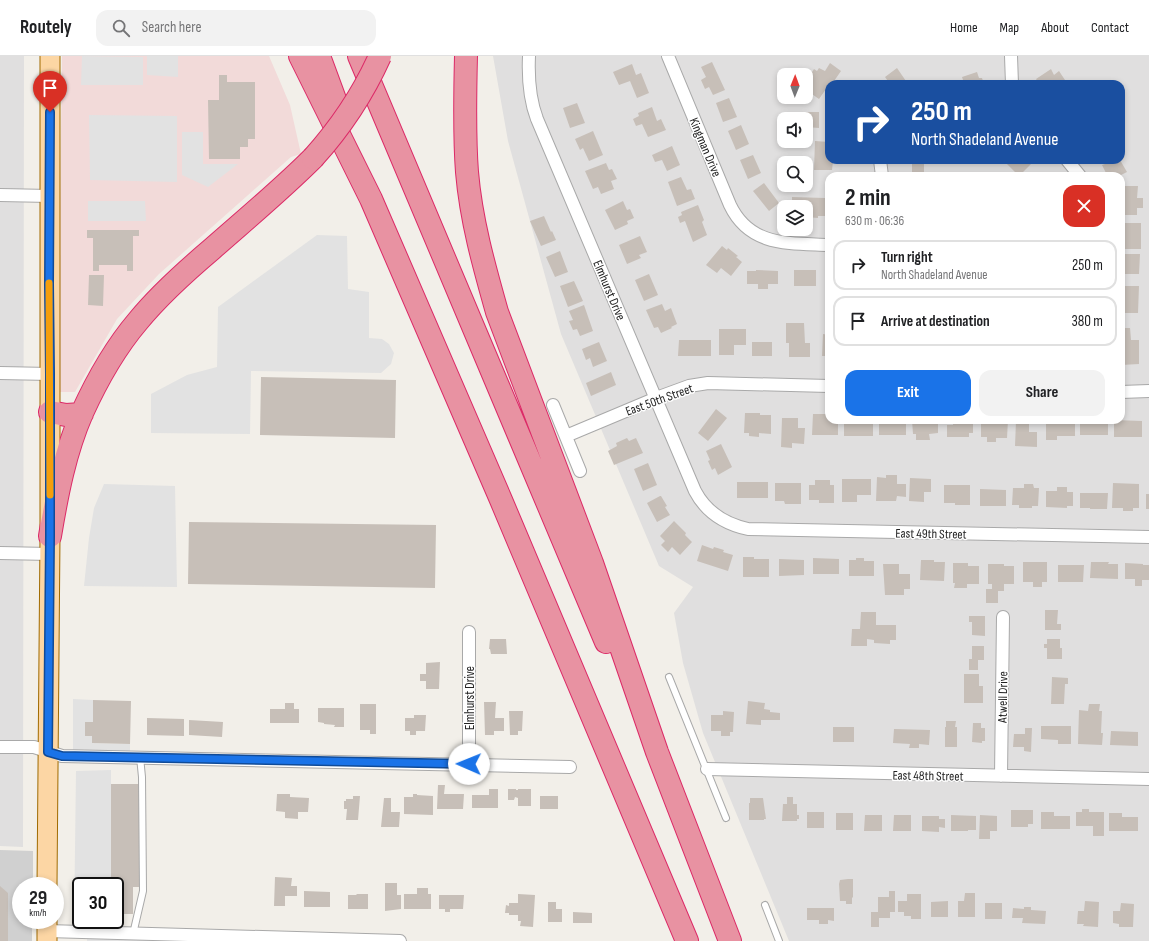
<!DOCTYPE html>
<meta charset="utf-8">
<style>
:root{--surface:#fff;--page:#f2f2f2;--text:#202124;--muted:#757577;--line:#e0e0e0;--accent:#1a73e8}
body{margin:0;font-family:"Sofia Sans Condensed",sans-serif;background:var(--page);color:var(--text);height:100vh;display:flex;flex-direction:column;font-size:15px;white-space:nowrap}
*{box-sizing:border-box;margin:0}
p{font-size:13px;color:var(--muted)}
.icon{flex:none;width:22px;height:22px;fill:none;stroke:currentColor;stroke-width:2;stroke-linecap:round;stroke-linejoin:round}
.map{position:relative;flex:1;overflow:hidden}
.sheet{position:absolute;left:825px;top:116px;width:300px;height:252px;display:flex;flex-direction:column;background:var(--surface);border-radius:12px;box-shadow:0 2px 6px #0003}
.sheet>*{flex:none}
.hud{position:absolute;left:825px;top:24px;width:300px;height:84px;border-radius:12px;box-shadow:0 2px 6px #0003;background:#1a4fa0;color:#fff;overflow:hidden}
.needle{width:26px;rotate:1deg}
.fabs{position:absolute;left:777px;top:12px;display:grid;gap:8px}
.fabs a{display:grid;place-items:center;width:36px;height:36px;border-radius:8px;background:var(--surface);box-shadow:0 2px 6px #0003;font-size:20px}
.speed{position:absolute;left:12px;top:821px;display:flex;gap:8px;font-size:20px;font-weight:700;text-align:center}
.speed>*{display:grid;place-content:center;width:52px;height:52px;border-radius:50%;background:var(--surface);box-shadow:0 2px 6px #0003;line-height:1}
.speed small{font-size:10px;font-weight:400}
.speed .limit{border:2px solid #111;border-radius:6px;background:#fff;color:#111}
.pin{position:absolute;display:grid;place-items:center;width:34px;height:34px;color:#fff;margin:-41px -17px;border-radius:50% 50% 50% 0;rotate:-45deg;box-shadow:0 0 4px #0007}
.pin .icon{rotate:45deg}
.me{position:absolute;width:44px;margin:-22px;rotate:271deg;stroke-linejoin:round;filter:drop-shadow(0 0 3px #0008)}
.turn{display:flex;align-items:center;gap:14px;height:84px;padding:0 20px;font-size:18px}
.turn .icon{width:52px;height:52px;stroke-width:2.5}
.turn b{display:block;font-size:28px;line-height:34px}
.round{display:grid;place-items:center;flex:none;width:42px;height:42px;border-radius:12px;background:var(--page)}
.summary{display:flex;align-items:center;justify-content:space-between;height:68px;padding:0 20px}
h1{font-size:24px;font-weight:700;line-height:30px}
.button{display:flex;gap:8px;margin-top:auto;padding:8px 20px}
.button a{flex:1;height:46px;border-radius:12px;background:var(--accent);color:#fff;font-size:16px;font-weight:700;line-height:46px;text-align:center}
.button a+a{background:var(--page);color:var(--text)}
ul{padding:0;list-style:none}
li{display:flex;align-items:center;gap:12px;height:50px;margin:0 8px 6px;padding:0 12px;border:2px solid var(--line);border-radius:12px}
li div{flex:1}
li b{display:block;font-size:15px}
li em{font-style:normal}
header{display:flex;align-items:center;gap:24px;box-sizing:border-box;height:56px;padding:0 20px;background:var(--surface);border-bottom:1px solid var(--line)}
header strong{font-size:19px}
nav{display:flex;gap:22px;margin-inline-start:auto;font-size:14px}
.search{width:280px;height:36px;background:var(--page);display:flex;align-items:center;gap:10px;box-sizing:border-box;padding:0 14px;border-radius:12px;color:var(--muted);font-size:15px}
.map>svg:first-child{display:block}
</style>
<header>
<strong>Routely</strong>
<div class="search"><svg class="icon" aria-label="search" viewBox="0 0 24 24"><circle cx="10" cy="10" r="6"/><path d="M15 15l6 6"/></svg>Search here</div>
<nav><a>Home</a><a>Map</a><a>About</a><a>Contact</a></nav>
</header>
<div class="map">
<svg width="1149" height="885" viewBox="0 0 1149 885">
<rect width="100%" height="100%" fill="#f2efe9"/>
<path fill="#e0dfdf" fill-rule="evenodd" d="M0,0H24L23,791L0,790Z
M493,0H1149V885H789L703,677L683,607L674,557L693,531L659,510L561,278L508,85ZM784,19H806V41H784ZM829,28H1121V104H829ZM784,63H806V85H784ZM784,107H806V129H784ZM829,120H1121V364H829ZM784,151H806V173H784Z"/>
<path fill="#f2dad9" d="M62,0H269L290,49L301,98L291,101L159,218L117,263L75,336H60L58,304Z"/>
<path fill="#d0d0d0" d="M0,794L33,795V830H21V864H32V885H0Z"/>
<path fill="#e2e2e2" d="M82,0L143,1V29H81Z
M147,0H178V21L147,19Z
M89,59L177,60V126L90,124Z
M182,76H203V108H238L208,131L182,119Z
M88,145H145L146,165H88Z
M317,179L347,180L348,233L369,236V282L382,283L389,288L394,297L391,308L381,317L251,315L250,378L151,377V338L187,319L217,311L218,251Z
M104,428L175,430L177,531L84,530L89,482L94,452Z
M73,643L93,644V666H85V680H92V687L130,688V696L73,695Z
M111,714V830H81V864H111V869L95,870L198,875L197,885H87L88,870H74L76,715Z"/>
<path fill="#c7bfb8" d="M712,6L725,34L713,39L709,31L705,33L701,24L706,21L701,11Z
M830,7L841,15L832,28H829V33L828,34L826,33L819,43L806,34V26L814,13L817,15L819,12L825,15Z
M632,8L636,19L641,17L649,37L637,42L630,25L619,29L613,16Z
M897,12L908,28H890L885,21Z
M1051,13L1054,19L1059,15L1065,24L1060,28H1039L1036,23Z
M977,16L979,22H982L984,28H956V26L963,24L962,21Z
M219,19H227V26H255V83H248V91H240V103H209L208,44H219Z
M729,42L737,61L723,66L716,47Z
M577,47L585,67L570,72L563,52Z
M652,51L657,65L661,63L666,74L648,81L642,68L636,70L633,63L639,60L638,57Z
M792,56H819V72L806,71V63H792Z
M741,69L749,88L736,94L728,75Z
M593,75L603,99L589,105L583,92L580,94L575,83Z
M815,85L829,86V104L833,105L832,114H814Z
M672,90L680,109L667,115L662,104L655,106L652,99Z
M753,99L761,117L748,123L740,104Z
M907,104H924V118H912V106H907Z
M1003,104H1027L1031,108L1019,120Z
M1103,104H1120L1127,116L1119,120H1114L1112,116L1107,119L1102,109L1105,108Z
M606,107L609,114L612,113L617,123L611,125L614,133L601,138L598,131L593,133L585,115Z
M681,121L687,134L691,133L695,143L677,150L668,126Z
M764,127L779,147L769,155L753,135Z
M1122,130H1138L1137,142H1143V152H1137V159H1121Z
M792,141L825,142V160H818V162L806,161V151H792Z
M623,145L627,154L630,153L634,162L627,165L628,168L615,174L605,154Z
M698,149L704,164L702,166L707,179L693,186L685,165L680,167L678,161L682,159L681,156Z
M544,160L551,176L552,175L556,184L541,190L530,165Z
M1124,167H1141V193H1124Z
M87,174H139V180H133V215H127V209H99V215H93V182H87Z
M640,180L647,196L639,199L641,202L627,208L619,189Z
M722,190L727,194L728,192L738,200L736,201L742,206L731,220L721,212L717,217L706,209Z
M560,195L568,216L555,221L546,201Z
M1123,198H1140L1139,218H1122Z
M756,214L778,215V228H768V233H758V228H747V215H756Z
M794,214H816V230H794Z
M649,218L658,239L644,245L635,224Z
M89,219H104L103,250L88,249Z
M574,225L583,245L568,251L560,230Z
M1123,230H1139L1138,257H1122Z
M662,248L665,255L671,252L677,268L671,271L672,272L661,277L658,271L654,272L646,254Z
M584,249L593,275L580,280L577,273L573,274L569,265L573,264L569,255Z
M786,267H804L805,287H810V301H789V287H786Z
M1121,272H1130L1131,284H1139V308L1121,309Z
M719,273H746V289H734V299H719Z
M823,278L829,279V300H822Z
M679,284H711V300H678Z
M599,286L607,305L593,311L590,302L586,304L582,293Z
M752,286H772V300H752Z
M611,316L616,329L591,340L586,327Z
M261,321L396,324L395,382L260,379Z
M716,353L727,362L708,385L698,377Z
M745,357H760V359H771V378L759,377V381L749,380V377H744Z
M813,358H827L829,364H838V379H812Z
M782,362H798V372H805L804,388L792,387V392L781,391Z
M844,364H873V380H844Z
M879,364H906V379H879Z
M912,364H938V377L929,378L930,384H916V378H913Z
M953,364H973V377H969V381H947V369H953Z
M981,364H1008L1007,382H996V386H987V381H981Z
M1046,364L1075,365V380H1057V384H1046Z
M1080,364L1108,365V379H1080Z
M1114,364L1142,365V381H1114Z
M1016,365L1029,366V376H1037V391L1015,390Z
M627,382L629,385L636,382L643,397L614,409L608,395L617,390L616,387Z
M721,388L732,411L718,419L715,412L712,414L708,405L710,404L706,395Z
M648,407L657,429L643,435L634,413Z
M886,419H897V428H906V441L897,440L896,445H876L877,421L886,422Z
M910,422L931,423V436H924V446L909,445Z
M842,423H871V439H857V446H842Z
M815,424H830V429H834V447H819V444H809V429H815Z
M737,426H768V442H737Z
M775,427H801V448H785L784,445H775Z
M1113,427L1139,428V452H1133V455H1123V452H1112Z
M1024,428H1033L1034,432H1039L1038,450H1032V452H1019V449H1012L1013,432H1024Z
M944,429H970V449H955V447H944Z
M1057,431H1067V436H1073V450H1067V452L1046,451V435H1057Z
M980,433L1006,434V450H980Z
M1080,437H1108L1107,453H1090V452H1080Z
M1146,438H1149V453H1146Z
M660,440H661L667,450L665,451L670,459L657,466L647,447Z
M674,465L686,477L685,479L692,486L680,499L672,491L668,496L661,489L665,485L660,480Z
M189,466L436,469L435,532L188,528Z
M702,489L713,493L714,491L724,494L723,496L733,499L728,515L697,505Z
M743,501H754V503H769V521H743Z
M813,502L839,503V518H813Z
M856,502H864V505H874V520H849V504H856Z
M779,503L804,504V519L779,520Z
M921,504H934V506H945L944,525L920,524Z
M1023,506H1047V526H1042V531H1033V526H1023Z
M1091,506H1109L1108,508H1118V523L1090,522Z
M953,507H968V510H979V528H967V532H954L955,527H953Z
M1125,507L1143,508V509H1149V524H1142V530H1135V523H1125Z
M883,508H899V518H910V533H904V539H885Z
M988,508H1004V510H1014V528H1004V535H998V547H986V533H992V528H988Z
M1058,509H1084L1083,526H1058Z
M1045,554H1058L1057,568H1061V574H1045Z
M861,556H876V569H896V584H890V588L874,587V584L867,583V590H851L852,573H860Z
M969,560H985V580L972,579V566H969Z
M490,583H506L507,598H491L490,593H489Z
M1047,583H1060V592H1062V603H1047V592H1044V588H1047Z
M972,590H984V604H978V614H969V603H972Z
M440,606L439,633H426V625H420V618H426V607Z
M964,618H979V630H983V647H964Z
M1052,621L1068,622V628H1065L1064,648H1051Z
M93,644L131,645L130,688L92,687V680H85V666H93Z
M748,645L765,647L764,653L770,654V656L780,657V664H761V669L746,668Z
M484,646H496L495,662H504V675H494V679H485Z
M285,647H294V653H299V667H270V653H285Z
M360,648H376V678H370V674H360Z
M1089,648H1100L1099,655H1102L1101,677H1103L1102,689L1078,688L1079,654L1088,655Z
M318,652H344V671H334L335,669L324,668V667L318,666Z
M509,655H523L522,675H518V679H510Z
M723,655L734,656L733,676H730V680H721V675H711V659H723Z
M414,659H426L425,675H416V679H410V675H405V662H414Z
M147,662L184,663V680L147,679Z
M189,664L223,666L222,681L189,679Z
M946,665H956L955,671H957V691H945V671H946Z
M973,667H981V672H985V685H982V687L972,686Z
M1041,670H1071V688H1058V684L1041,683Z
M833,671H854V686H833Z
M1025,672H1032L1031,696L1024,695V691H1013L1014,678H1025Z
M894,673L930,674L929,689L919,688V692H909L910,688L893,687Z
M1111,675L1138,676V690L1110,689Z
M111,728H140V831H133V858H115V830H111Z
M438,729H445L444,738H464L463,753H437Z
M489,733H498V752H472V739H489Z
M508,733H516V734H518V733H531V750H518V742L515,741L514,744H508Z
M277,738H290V741L309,742L308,756H298V763L285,762V756L276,755Z
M413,738H417V739L433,740V759L404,758V741H413Z
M353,740H360L358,764H346L347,753H344V745H346V743H353Z
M540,740H558V753H540Z
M787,741H793V748H797V759H799V763H797V765H782L783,748H787Z
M384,742H391V756H400L399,771H381Z
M750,742H763L766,763H764V764H749V747H750Z
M1082,753H1089V756H1104V780H1093V770H1076V756H1082Z
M1011,754H1033V768H1028V771H1011Z
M807,756H824V772H807Z
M1041,756H1054V760H1070V773H1041Z
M836,757H853V774H836Z
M1109,757H1122V761H1138V775H1109Z
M865,759H882V775H864Z
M894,759H911V775H893Z
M951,759L976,760V774H968V775H951Z
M980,759L997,760V775H990V783H979Z
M922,760H939V763H945V772L939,771V776L922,775Z
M275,821L292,822L291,830H297V840H285V850H274Z
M848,823H853V842L852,841V848H846V845H840L839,828L840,824Z
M385,827H397V839H401V853L385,855Z
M0,830L8,837V885H0Z
M417,832H428V838H431V853H404V838H417Z
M304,835L330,836V851H304Z
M889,835H895V856H890V862H879V871H871V856H878V841H889Z
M965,837H975V861H958V845H964Z
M356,838H368V853H348V839H357Z
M518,838L535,839L533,871L520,870L521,865H518V859H509V857H505L506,849L509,850V847H518Z
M907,838H921V863H911V860H904V856H898V845H907Z
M439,839H464L463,853H450V856H445V853H439Z
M948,845V861H931V846Z
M1085,845L1099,846L1098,871L1083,870L1084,868H1077L1078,855H1084Z
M548,846H556V853H562V866H548Z
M985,847H1002V863H985Z
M1121,847L1134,848L1133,871H1119V868L1113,867V855H1120Z
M1024,851H1031V854L1046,855L1045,868L1022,867L1023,862H1012L1013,852L1024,853Z
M807,852H834V865L828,864V868H819V864H807Z
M573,856L592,857V867H573Z"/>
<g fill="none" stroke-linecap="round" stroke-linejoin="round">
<g stroke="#a9a9a9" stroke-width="8">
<path id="lane" d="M669,621L726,762
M765,849L779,885
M133,878L143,835L142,721L140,701"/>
</g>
<g stroke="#a9a9a9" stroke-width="14">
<path id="street" d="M529,0C528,22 529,42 537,63L695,435C706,456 725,468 748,473L1149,481
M668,0L730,149C750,191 789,187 829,189
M1011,0L1012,28
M880,104L882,120
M1067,104L1080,120
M0,139L50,140
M0,317L50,318
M1121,336L1149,335
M553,349L580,415
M566,380L659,341L689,330L708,327L829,330
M0,497L50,498
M0,691H34L62,700L570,711
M469,709V576
M707,713L1149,723
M1001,720L1003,561
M47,875L400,885"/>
</g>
<g stroke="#a06b00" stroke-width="21">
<path id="primary" d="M47,830L50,480V0
M47,885V864"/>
</g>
<g stroke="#dc2a67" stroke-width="24">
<path id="highway" d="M300,0L371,143L501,444L687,885
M319,0L337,49
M359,0L606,586
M466,0C465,39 464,77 467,116C471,164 484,210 497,256L592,507L657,696L730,885
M50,356L66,359L82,358
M50,480C57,438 65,396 82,357C97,324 115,292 138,265C160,238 186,215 212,193C246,163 281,134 313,102"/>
</g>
<use href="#lane" stroke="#fff" stroke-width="6"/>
<use href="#street" stroke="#fff" stroke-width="12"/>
<use href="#primary" stroke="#fcd6a4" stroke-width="19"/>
<use href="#highway" stroke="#e892a2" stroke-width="22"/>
<g stroke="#dc2a67" stroke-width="24" stroke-linecap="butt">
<path id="highway-bridge" d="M313,102C341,71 363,38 380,0"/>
</g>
<use href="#highway-bridge" stroke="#e892a2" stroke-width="22"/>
</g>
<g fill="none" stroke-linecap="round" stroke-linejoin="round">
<g stroke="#114b97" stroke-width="10">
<path id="route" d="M50,56L49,228L50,318V480L48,696L62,700L469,708"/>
</g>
<use href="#route" stroke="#1a73e8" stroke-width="7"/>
<path stroke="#f59e0b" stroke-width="7" d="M49,227L50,439"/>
</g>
<g text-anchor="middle" stroke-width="3" stroke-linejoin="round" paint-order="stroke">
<g font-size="13" fill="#222" stroke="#fff">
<text transform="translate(706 91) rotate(67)" y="5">Kingman Drive</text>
<text transform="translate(610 234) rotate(67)" y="5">Elmhurst Drive</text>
<text transform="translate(659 343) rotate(-20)" y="5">East 50th Street</text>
<text transform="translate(931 477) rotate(1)" y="5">East 49th Street</text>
<text transform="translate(1002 641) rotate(-89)" y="5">Atwell Drive</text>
<text transform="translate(469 642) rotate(-90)" y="5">Elmhurst Drive</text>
<text transform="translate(928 719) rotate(1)" y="5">East 48th Street</text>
</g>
</g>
</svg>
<div class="fabs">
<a><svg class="needle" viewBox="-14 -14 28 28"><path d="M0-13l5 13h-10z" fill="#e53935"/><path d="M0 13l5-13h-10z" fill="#757577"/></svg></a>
<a><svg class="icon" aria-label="sound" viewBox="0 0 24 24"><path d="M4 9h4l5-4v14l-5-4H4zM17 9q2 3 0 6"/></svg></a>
<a><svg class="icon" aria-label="search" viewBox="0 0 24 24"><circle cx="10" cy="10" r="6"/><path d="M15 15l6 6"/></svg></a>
<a><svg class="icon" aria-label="layers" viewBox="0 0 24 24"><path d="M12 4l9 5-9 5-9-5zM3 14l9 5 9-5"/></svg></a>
</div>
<div class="speed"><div>29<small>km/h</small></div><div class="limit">30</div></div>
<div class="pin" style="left:50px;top:56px;background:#d93025"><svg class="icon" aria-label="arrive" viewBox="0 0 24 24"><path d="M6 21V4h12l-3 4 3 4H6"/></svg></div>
<svg class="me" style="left:469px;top:708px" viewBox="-20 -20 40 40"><circle r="19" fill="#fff"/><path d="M0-13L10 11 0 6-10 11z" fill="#1a73e8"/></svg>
<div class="hud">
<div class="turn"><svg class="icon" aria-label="right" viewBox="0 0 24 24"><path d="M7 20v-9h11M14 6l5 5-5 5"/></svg><div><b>250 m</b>North Shadeland Avenue</div></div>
</div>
<section class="sheet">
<div class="summary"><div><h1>2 min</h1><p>630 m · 06:36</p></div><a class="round" style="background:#d93025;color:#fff"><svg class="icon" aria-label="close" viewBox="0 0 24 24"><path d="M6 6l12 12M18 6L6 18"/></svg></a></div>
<ul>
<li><svg class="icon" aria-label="right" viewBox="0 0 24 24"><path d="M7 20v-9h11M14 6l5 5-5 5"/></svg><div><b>Turn right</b><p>North Shadeland Avenue</p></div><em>250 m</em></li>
<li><svg class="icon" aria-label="arrive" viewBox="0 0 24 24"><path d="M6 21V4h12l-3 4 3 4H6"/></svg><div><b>Arrive at destination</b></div><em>380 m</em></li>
</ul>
<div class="button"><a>Exit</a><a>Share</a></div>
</section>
</div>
